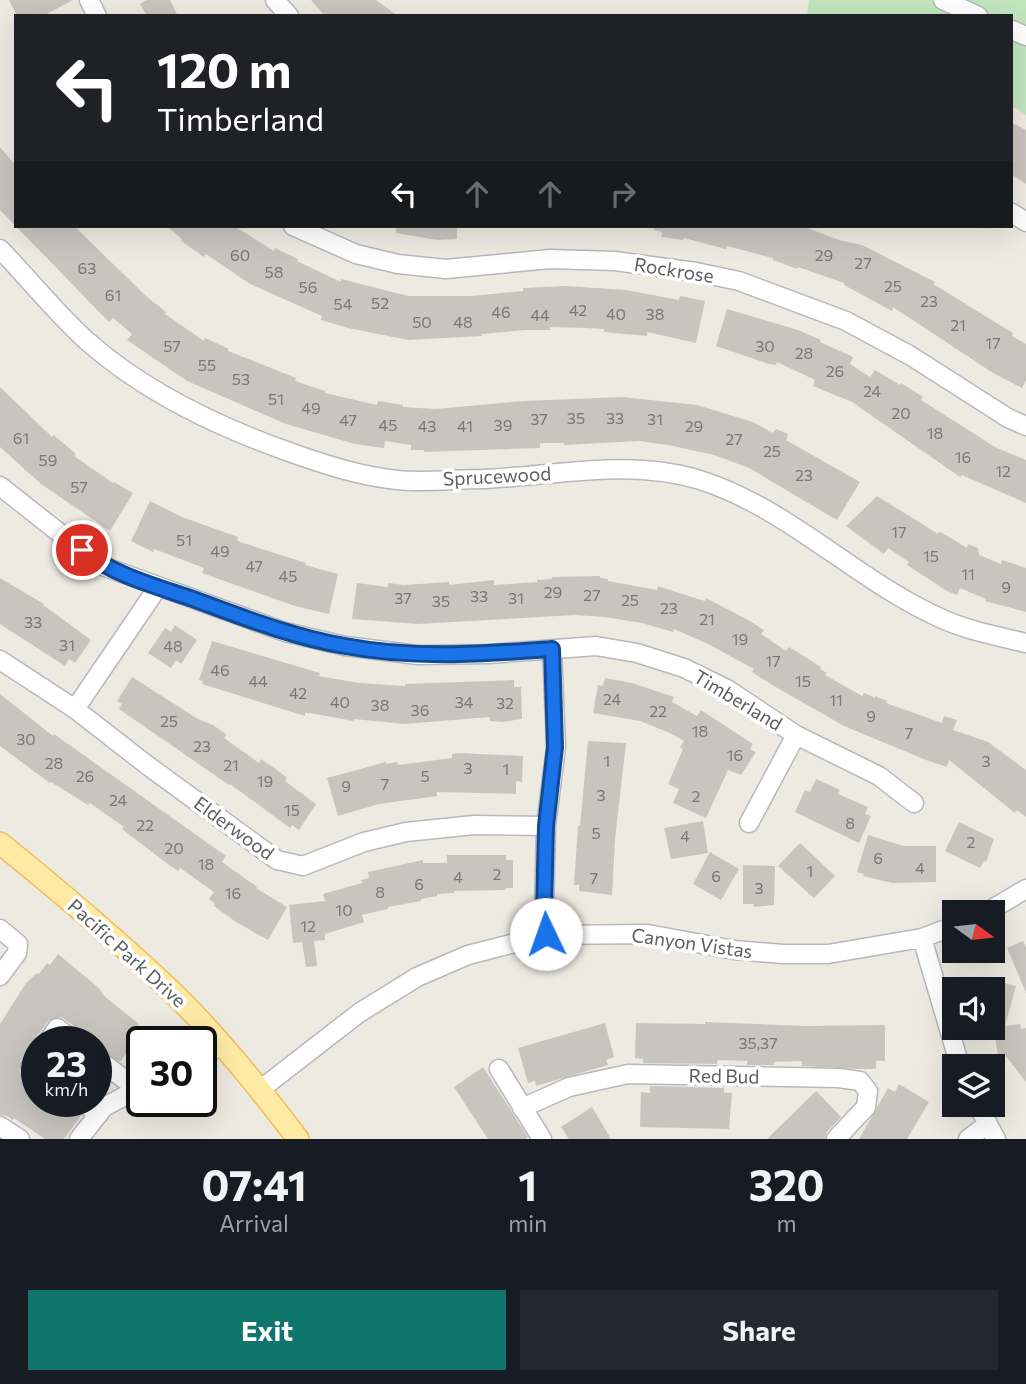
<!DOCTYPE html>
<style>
:root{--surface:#171b24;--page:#242831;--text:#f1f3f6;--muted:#9ea1a6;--accent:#0f766e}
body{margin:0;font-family:Commissioner,sans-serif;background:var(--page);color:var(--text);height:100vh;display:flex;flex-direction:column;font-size:26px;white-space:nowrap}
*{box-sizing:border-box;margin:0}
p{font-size:23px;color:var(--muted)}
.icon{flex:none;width:38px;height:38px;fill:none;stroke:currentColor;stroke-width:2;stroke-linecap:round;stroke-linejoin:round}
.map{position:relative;height:1139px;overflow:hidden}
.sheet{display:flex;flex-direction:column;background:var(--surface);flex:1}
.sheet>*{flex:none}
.hud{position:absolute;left:14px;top:14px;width:999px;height:214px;border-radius:0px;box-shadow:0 7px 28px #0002;background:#202124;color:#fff;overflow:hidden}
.needle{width:46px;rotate:105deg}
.fabs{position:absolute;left:942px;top:900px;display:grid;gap:14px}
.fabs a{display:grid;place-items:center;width:63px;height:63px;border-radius:0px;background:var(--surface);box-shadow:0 7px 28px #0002;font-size:35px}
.speed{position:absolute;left:21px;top:1026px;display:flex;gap:14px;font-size:35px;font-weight:700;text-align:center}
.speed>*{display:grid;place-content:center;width:91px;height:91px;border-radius:50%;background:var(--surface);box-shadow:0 7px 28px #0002;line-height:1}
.speed small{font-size:18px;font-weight:400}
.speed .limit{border:4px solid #111;border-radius:10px;background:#fff;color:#111}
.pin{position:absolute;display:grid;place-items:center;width:60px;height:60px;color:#fff;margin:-30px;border:4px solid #fff;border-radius:50%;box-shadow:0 2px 7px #0007}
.me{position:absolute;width:77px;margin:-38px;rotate:357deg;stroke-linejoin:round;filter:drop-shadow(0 0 5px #0008)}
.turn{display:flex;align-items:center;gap:24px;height:147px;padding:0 28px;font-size:32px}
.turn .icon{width:91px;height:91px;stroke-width:2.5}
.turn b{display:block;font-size:49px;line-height:60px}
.lanes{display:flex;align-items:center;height:66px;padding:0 28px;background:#0003;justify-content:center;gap:35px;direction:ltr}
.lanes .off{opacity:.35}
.eta{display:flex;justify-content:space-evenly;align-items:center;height:119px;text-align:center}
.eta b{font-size:42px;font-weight:700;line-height:49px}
.cta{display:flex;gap:14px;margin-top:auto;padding:14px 28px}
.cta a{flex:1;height:80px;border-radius:0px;background:var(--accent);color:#fff;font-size:28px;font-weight:700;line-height:80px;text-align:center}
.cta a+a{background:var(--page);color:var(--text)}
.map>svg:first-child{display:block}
</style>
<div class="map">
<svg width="1026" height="1139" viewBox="0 0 1026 1139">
<rect width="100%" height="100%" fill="#edeae2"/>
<path fill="#c1e6be" d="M809,0H1026V115L1012,106V16H807Z"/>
<path fill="#c8c5bf" d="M9,0H73L43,16H17Z
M147,0H170L178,16H147L140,4Z
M311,0H376L398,16H325Z
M1012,123L1026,130V184L1012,175Z
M0,147L16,166V226H74L146,296L166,312L165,314L204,341L205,338L229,349L228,351L296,378L295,381L325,391V393L377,405L378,401L403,405V407L435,409L524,401L623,397L697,405L753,422L773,433L776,429L788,434L786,440L860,482L837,520L749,468L714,455L668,445L639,441L564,445V443H540V448L424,452V450H411V445L385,441L384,448L355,444L286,424L187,381L127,340L132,334L113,318L109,322L0,210Z
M167,226H234L274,251L275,248L298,259L297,261L341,282V279L408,296H471L523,291V288L566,286L626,290L679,300L680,296L705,301L696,343L647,332V336L604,332V329L586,328L550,327V330H525L482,334V336L408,340L348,328L321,320L322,316L250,284L206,254L204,257L181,241L182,239Z
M396,226H457V239L437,240L396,233Z
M654,226H802L839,240L862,245L935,282L933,284L1013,333L1012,336L1026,344V380L1022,388L993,373L893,307L892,311L844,285V283L798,267L797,269L773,260V258L727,246L726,249L684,238L683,240L661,237L662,232L654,230Z
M727,309L798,330L821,340L820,342L853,357L850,364L870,377L875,370L900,385L901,383L923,397L921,400L995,447L1026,460V503L962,475L960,477L852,402L813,386L815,380L777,362L776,365L769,364L716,346Z
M0,387L52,437L54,435L76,454L74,456L113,483L114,482L133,493L110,531L41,484L0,447Z
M877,496L938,534L939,531L967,548L968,544L978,548L979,555L1001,564L1002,560L1026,568V612L985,601L986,599L960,588L957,595L947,591L907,565L909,562L888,548L884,554L846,526Z
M150,501L182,517L238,537L237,540L240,542L306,563L305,565L338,574L329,614L295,606L202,573L204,568L154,549L153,552L131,541Z
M600,576V578L608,579V581L657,590L658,586L698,599L705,601L706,598L750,621L764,630L761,634L786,651L789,647L821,667L820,669L827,673L825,675L862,696L864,693L875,698V696L887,701L886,703L942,723L944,716L957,720L953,730L988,742L1026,770V817L1017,810L1015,813L949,760L947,767L926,760L844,726L774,686L752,672L754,669L708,644L674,629L673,632L642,623L605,617L575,615L418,624L352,619L357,583L388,587V583L404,585L449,582V585L494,580V585L537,582V580L552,579V577Z
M0,578L44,604L43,605L91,640L75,663L69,659L65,666L0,624Z
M175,625L197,640L181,664L176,660L171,668L148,653L165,628L171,632Z
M212,641L320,673L319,676L359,683L405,686V684L514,680V687H521L522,719L502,722L490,721V717L404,724L354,719L353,721L310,713H305V716L202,684L203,681L199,680Z
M132,677L198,719L213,725L227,735L224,738L259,763L261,759L277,770L287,778L285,781L316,804L299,830L292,825L290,828L230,784L229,785L119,709L122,704L117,701Z
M605,678L632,683L674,697L672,702L697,716L701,710L753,744L750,749L756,752L741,775L728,770L706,818L673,803L679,789L668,784L683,749L680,747L684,741L670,733L640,721L593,713L598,685L603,686Z
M0,694L53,736L54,734L226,856L222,862L257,887L256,888L287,907L268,940L236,922L214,906L215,904L209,899L214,892L180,868L178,871L165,862L122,829L124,827L90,803L88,805L51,782L50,783L0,746Z
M588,741L626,743L615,839L612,895L579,891V885H574L578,826H580Z
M460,753L523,756L522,782L516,781V794L437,792V796L379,804L338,816L327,778L386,762V764L397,762L398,765L452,758V754Z
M816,779L840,790L838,794L868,807L865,814L871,816L859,843L795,812L805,790L810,792Z
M703,821L708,853L671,859L664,828Z
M959,822L994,839L986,862L984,861L980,868L945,851Z
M868,835L904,846H936V882L892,883L863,876L864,874L857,872Z
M800,843L835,876L814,898L778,866Z
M710,852L739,869L721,900L693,884Z
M447,855H506V860H513V888H506L505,890L454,891V893L437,894V896L421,899V901L388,907V909L362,915L364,922L325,934V940L314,941L317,966L306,967L302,942L293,943L289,905L325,901L323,894L362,883L361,880L369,878L368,872L423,860V863H447Z
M743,865L775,866L774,905L754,907V904H743Z
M1023,941L1026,948V993L1007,948Z
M58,954L100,989L103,995L139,1024L137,1026L143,1031L120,1062L96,1047V1041L61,1017L48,1021L38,1035L37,1046L28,1050L21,1060L19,1071L30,1081L37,1083V1101H63L81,1116L64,1139H45L14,1118L13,1120L7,1116L0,1115V1024L26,983L37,973L39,974L47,963L50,965Z
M992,980L1016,986L1005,1026L1020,1024L1021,1029L1026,1028V1082L1005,1055L998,1056L992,1017Z
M705,1022L805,1026L885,1025V1061H876V1069H857L802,1066V1061L774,1062V1065H747V1061L718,1060L717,1064L643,1063V1059L635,1058L636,1023L705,1024Z
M605,1023L614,1057L606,1060L608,1065L536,1086L535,1081L528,1083L518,1048Z
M483,1067L528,1137L525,1139H488L454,1087Z
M899,1084L929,1102L907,1139H859L888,1088L895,1092Z
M650,1086L724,1088V1093H732L729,1129L640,1127L641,1092L650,1093Z
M816,1091L841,1117L827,1132L825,1139H767Z
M592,1107L611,1139H569L561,1127Z"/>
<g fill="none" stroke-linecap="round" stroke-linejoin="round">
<g stroke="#b5b8bd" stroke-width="21">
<path id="minor" d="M89,0L97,16
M275,0L289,16
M943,0L978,16
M1012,30L1026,36
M1012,213L1026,222
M293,226L356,254L398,264L446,269L550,259L615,261L696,272L739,281L846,321L911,356L1008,418L1026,426
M0,249C29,279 56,313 87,341C146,393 218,427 292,453C326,465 360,476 397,480C425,483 455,479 483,479C555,476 629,458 700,480C788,508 855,579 938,617C965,630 997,636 1026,643
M0,486L100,565L285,632L345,646L418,655L489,654L596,646L637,653L684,668L727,689L796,735L879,776L914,803
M0,660L75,709L147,765L277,860L303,866L364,842L406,832L474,825L546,826
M75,709L158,587
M749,823L796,735
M987,912L1026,889
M0,929L18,944L17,953L0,976
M546,935L544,911L546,826L556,747L552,649
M922,938L960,1066
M48,1041L57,1028L74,1041
M37,1057L30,1067L37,1072
M96,1058L136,1088
M201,1062L220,1042
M499,1069L542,1139
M261,1089L359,1013L417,977L468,955L546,935L648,934L734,950L783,954H828L922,938L954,926
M80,1101L99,1114
M977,1104L996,1139
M522,1108L569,1087L628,1074L839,1078L860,1081L868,1091L866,1107L836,1139
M0,1126L20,1139
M79,1139L104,1107L142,1087
M968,1139L988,1124"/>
</g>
<g stroke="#f3bb56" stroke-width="24">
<path id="major" d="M0,843C58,890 115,938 169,989C217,1035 258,1086 298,1139"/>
</g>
<use href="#minor" stroke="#fff" stroke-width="18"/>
<use href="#major" stroke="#ffeaa5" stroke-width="21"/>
</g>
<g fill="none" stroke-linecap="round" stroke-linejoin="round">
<g stroke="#114b97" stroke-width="18">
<path id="route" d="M82,550C113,575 155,586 193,599C242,617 292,637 345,646C414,659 482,654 552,649L555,747L546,826L544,911L546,934"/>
</g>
<use href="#route" stroke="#1a73e8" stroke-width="12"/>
</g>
<g text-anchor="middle" stroke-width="7" stroke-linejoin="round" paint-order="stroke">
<g font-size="16" fill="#76787a">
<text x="240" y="261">60</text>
<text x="824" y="261">29</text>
<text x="863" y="269">27</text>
<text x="87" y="274">63</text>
<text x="274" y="278">58</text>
<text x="893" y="292">25</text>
<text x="308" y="293">56</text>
<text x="113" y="301">61</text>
<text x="929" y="307">23</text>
<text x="380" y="309">52</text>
<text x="343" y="310">54</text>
<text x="578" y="316">42</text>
<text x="501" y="318">46</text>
<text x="616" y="320">40</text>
<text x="655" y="320">38</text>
<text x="540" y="321">44</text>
<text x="422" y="328">50</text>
<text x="463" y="328">48</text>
<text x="958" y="331">21</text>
<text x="993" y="349">17</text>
<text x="172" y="352">57</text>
<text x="765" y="352">30</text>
<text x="804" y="359">28</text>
<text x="207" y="371">55</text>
<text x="835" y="377">26</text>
<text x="241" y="385">53</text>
<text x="872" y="397">24</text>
<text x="276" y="405">51</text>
<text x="311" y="414">49</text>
<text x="901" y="419">20</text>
<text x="576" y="424">35</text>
<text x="615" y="424">33</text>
<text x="539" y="425">37</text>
<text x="655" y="425">31</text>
<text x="348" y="426">47</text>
<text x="388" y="431">45</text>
<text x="503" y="431">39</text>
<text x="427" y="432">43</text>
<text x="465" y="432">41</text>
<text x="694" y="432">29</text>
<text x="935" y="439">18</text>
<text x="21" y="444">61</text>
<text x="734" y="445">27</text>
<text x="772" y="457">25</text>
<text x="963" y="463">16</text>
<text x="48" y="466">59</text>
<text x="1003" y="477">12</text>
<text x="804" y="481">23</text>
<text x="79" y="493">57</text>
<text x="899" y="538">17</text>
<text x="184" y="546">51</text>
<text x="220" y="557">49</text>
<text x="931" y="562">15</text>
<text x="254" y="572">47</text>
<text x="968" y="580">11</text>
<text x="288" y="582">45</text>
<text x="1006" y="593">9</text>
<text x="553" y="598">29</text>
<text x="592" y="601">27</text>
<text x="479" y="602">33</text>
<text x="403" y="604">37</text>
<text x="516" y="604">31</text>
<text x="630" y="606">25</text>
<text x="441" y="607">35</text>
<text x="669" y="614">23</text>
<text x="707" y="625">21</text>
<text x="33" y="628">33</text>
<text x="740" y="645">19</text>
<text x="67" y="651">31</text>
<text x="173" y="652">48</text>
<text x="773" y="667">17</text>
<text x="220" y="676">46</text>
<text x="258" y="687">44</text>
<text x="803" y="687">15</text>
<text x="298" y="699">42</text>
<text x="612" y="705">24</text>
<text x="836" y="706">11</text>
<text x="340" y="708">40</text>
<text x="464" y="708">34</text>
<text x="505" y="709">32</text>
<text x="380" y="711">38</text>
<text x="420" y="716">36</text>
<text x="658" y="717">22</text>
<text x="871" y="722">9</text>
<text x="169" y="727">25</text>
<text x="700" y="737">18</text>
<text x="909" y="739">7</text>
<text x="26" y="745">30</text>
<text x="202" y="752">23</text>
<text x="735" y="761">16</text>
<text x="607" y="767">1</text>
<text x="986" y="767">3</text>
<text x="54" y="769">28</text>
<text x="231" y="771">21</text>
<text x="468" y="774">3</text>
<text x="506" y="775">1</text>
<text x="85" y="782">26</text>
<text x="425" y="782">5</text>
<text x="265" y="787">19</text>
<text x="385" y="790">7</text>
<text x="346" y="792">9</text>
<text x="601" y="801">3</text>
<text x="696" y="802">2</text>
<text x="118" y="806">24</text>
<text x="292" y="816">15</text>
<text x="850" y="829">8</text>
<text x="145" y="831">22</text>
<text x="596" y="839">5</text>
<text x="685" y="842">4</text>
<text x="971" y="848">2</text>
<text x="174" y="854">20</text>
<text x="878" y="864">6</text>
<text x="206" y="870">18</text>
<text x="920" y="874">4</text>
<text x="810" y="877">1</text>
<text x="497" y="880">2</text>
<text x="716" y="882">6</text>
<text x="458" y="883">4</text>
<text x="594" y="884">7</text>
<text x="419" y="890">6</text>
<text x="759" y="894">3</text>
<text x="380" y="898">8</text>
<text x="233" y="899">16</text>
<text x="344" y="916">10</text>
<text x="308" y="932">12</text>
<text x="758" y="1049">35,37</text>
</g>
<g font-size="19" fill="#5a5f63" stroke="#fff">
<text transform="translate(674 270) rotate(9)" y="7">Rockrose</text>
<text transform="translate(497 476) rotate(-3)" y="7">Sprucewood</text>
<text transform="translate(738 700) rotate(31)" y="7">Timberland</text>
<text transform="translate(234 828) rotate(36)" y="7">Elderwood</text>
<text transform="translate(692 943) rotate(8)" y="7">Canyon Vistas</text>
<text transform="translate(127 953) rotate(42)" y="7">Pacific Park Drive</text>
<text transform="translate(724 1076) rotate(1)" y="7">Red Bud</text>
</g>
</g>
</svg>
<div class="fabs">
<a><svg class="needle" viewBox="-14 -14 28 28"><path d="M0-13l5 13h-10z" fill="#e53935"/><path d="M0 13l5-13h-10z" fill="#9ea1a6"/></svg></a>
<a><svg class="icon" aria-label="sound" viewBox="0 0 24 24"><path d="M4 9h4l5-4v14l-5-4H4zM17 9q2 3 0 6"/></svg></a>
<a><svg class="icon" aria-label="layers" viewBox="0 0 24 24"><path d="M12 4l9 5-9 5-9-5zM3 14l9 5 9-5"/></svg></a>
</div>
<div class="speed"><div>23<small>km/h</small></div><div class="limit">30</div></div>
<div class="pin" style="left:82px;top:550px;background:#d93025"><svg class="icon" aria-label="arrive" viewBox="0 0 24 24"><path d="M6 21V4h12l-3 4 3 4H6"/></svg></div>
<svg class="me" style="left:546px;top:934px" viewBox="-20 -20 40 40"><circle r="19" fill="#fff"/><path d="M0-13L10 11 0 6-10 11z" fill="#1a73e8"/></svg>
<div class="hud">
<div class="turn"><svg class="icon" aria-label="left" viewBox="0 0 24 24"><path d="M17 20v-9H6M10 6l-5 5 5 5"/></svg><div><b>120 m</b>Timberland</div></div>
<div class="lanes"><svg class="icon" aria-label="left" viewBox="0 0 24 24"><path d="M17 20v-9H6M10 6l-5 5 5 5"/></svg><svg class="icon off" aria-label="ahead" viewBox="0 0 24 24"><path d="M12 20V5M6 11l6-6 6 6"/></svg><svg class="icon off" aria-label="ahead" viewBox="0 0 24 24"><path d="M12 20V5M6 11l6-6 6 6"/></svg><svg class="icon off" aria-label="right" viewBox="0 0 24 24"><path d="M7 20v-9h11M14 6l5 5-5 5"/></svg></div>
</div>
</div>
<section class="sheet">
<div class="eta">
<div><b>07:41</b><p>Arrival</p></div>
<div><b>1</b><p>min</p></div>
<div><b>320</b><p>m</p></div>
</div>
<div class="cta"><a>Exit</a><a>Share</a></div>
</section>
